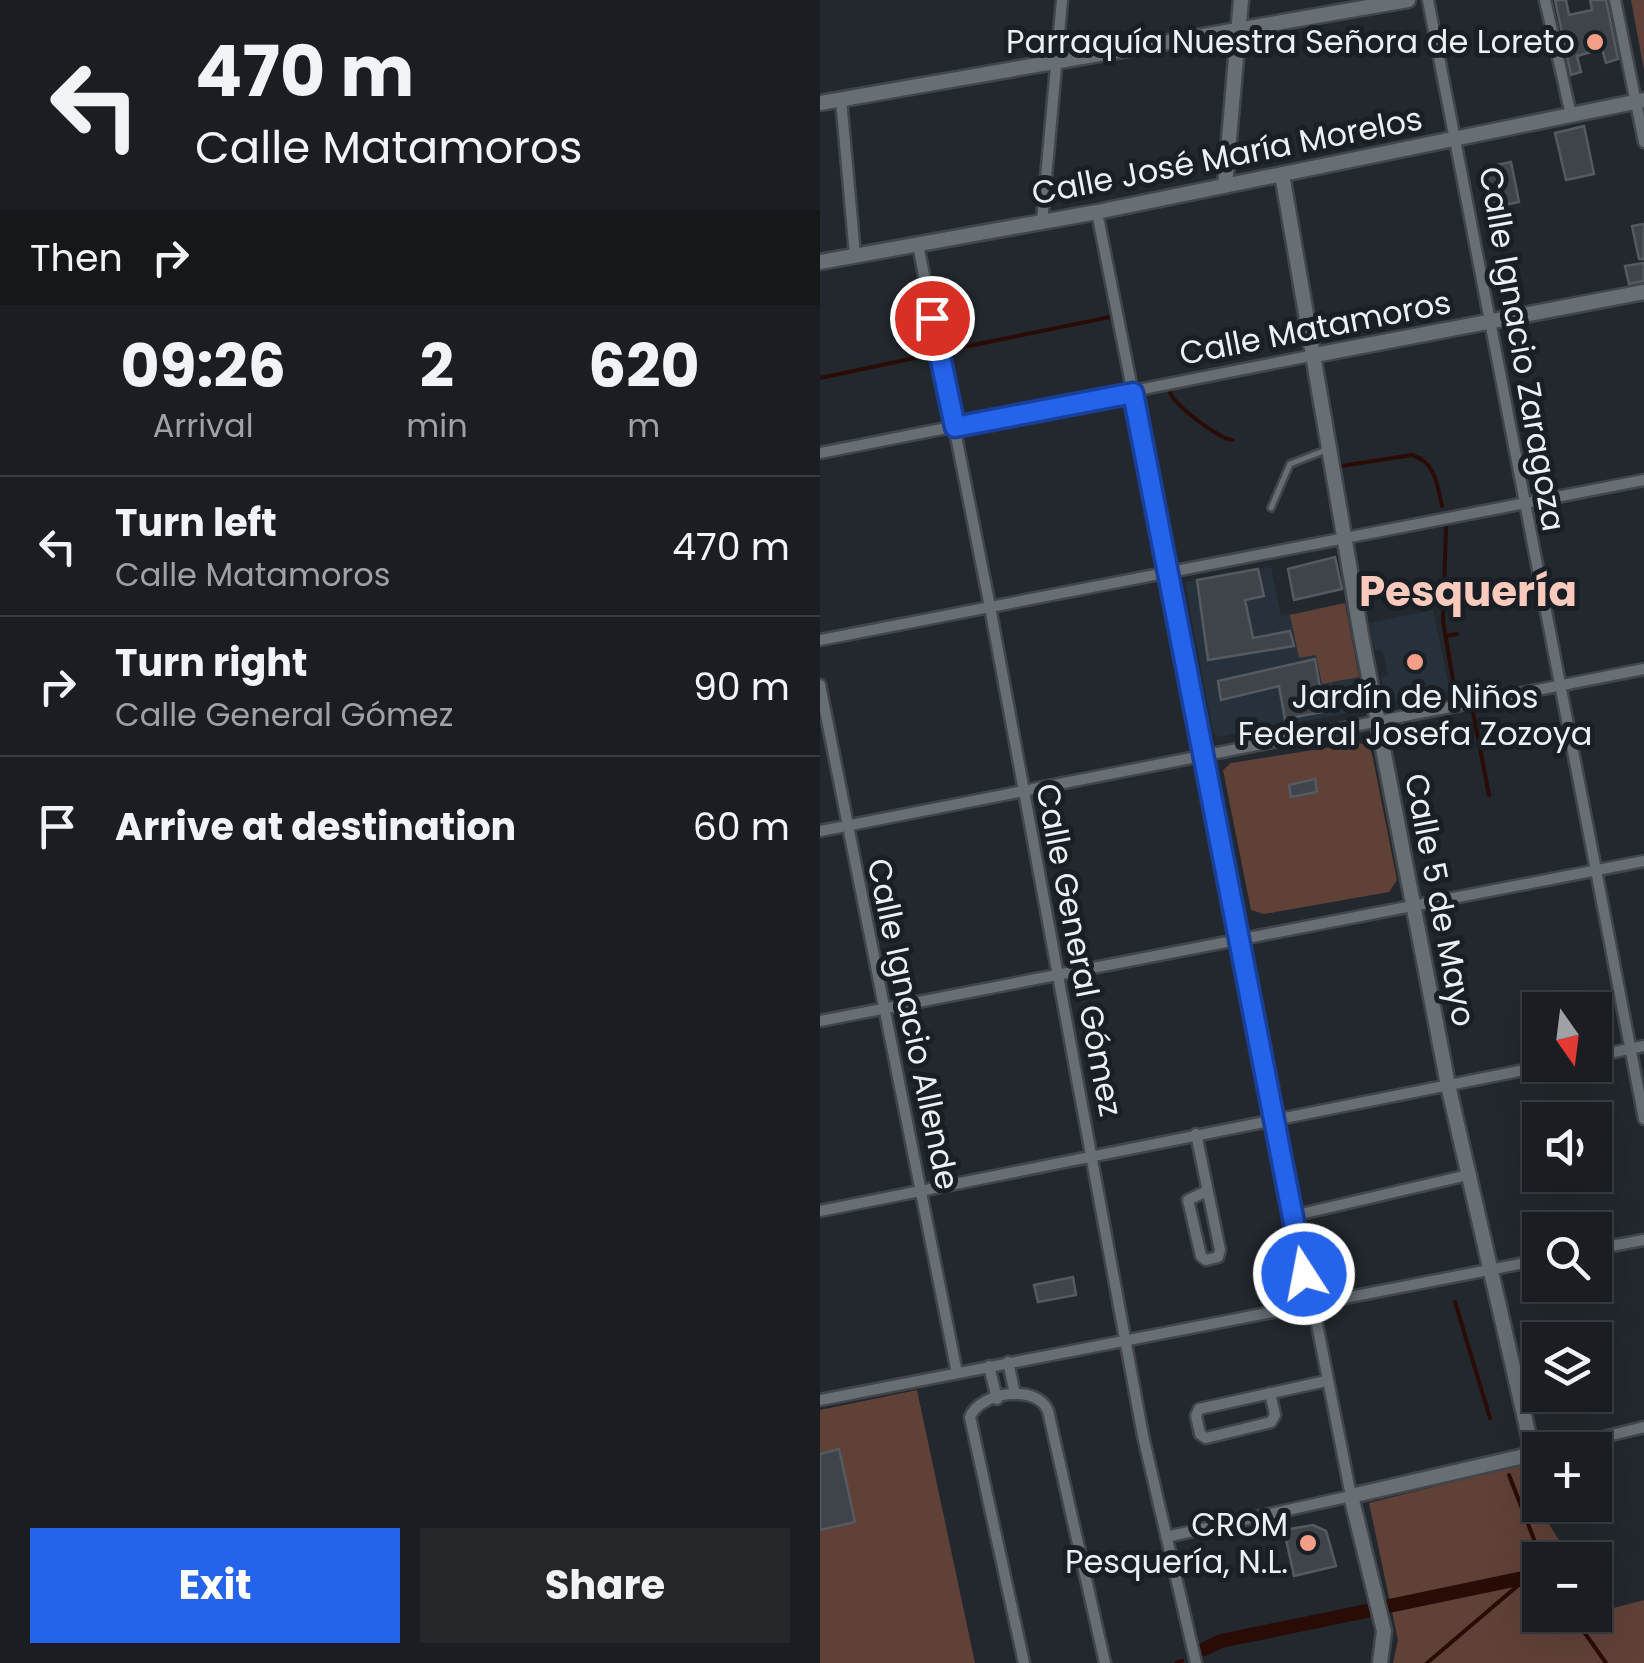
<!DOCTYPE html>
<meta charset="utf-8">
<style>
:root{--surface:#1a1e22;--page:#23272a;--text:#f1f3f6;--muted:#9fa2a5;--line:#383c40;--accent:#2563eb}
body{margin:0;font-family:Poppins,sans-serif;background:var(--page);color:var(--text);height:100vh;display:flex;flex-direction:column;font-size:38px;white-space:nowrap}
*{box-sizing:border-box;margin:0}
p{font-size:32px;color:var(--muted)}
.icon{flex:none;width:55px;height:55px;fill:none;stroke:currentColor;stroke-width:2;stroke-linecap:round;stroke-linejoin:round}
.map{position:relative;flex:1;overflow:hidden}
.panel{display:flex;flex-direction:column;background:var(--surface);width:820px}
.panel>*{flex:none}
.top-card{background:#1a1e22;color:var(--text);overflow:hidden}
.needle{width:65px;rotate:166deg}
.buttons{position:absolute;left:702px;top:992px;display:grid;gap:20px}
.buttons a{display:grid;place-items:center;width:90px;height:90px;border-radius:0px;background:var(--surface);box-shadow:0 10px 40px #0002,0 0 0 2px var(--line);font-size:50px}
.pin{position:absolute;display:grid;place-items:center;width:85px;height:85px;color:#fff;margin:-42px;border:5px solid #fff;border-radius:50%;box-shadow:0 2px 10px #0007}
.me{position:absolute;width:110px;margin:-55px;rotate:349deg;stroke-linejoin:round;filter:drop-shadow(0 0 8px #0008)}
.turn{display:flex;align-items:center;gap:35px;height:210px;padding:0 30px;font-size:45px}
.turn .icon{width:130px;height:130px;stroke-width:2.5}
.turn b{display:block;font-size:70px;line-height:85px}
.then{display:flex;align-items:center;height:95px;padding:0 30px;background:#0003;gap:20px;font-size:38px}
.eta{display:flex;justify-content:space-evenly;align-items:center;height:170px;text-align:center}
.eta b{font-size:60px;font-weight:700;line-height:70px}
.action{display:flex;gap:20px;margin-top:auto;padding:20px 30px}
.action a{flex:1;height:115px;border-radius:0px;background:var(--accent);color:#fff;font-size:40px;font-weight:700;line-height:115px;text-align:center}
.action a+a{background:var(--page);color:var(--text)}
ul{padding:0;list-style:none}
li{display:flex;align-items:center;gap:30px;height:140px;padding:0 30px;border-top:2px solid var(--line)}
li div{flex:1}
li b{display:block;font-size:38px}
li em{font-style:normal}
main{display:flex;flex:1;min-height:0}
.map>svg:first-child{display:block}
</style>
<main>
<section class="panel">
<div class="top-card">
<div class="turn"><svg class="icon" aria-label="left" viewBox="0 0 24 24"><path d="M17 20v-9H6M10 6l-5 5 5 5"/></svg><div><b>470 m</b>Calle Matamoros</div></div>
<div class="then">Then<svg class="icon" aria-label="right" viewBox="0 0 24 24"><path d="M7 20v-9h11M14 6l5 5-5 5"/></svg></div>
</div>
<div class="eta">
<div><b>09:26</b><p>Arrival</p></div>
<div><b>2</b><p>min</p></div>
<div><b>620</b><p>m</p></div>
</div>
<ul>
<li><svg class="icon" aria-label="left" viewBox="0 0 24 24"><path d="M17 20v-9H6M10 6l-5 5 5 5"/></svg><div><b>Turn left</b><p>Calle Matamoros</p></div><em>470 m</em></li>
<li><svg class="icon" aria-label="right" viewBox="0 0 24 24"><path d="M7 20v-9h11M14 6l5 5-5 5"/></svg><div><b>Turn right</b><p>Calle General Gómez</p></div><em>90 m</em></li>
<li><svg class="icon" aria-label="arrive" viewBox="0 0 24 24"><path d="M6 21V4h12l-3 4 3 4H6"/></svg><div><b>Arrive at destination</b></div><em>60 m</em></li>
</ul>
<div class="action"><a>Exit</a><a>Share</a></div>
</section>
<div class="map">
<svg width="824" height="1663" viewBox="0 0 824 1663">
<rect width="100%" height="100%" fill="#23282e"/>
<path fill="#27313b" d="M451,567L461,616L525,603L544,704L538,711L399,737L393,733L365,582Z
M613,610L630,691L567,703L561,677L568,676L564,656L562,650L555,651L549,623Z"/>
<path fill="#604138" d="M811,0H824V70Z
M525,603L539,677L502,684L496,655L479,658L470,615Z
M538,743L548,745L552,754L577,880L569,892L444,914L431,910L403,770L411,763Z
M97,1390L155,1663H0V1410Z
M704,1464L730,1526L752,1560H720V1615H775V1594L786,1610L824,1600V1663H573L578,1640L549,1503Z"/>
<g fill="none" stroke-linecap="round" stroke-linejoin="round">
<path stroke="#290c06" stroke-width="4" d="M129,350L290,317
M0,378L109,355
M350,392C354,405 398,438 412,440
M521,466L592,455C616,462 617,485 622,506
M626,527L623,621L635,692
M625,636L637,634
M653,712L669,795
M635,1302L670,1418
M689,1475L722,1560
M752,1615L786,1663
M356,1663L362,1661
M607,1663L708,1577L720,1573"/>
<path stroke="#290c06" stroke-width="14" d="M569,1606L708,1577
M384,1649L401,1641L547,1611"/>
</g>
<path fill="#3e444a" stroke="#545a60" stroke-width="2.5" d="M735,0H746L749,15L772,10L770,0H786L798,59L786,63L782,49L757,56L761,72L751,75Z
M764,126L774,174L746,180L735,133Z
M691,162L699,202L670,208L662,168Z
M824,224V259H819L812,226Z
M824,263V281L809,284L805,266Z
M515,557L522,589L474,600L468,569Z
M438,569L444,596L425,600L433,638L470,631L474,646L388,660L377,580Z
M495,659L500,688L511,686L518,709L465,719L459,686L401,700L398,681Z
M495,779L497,792L471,797L469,785Z
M253,1277L256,1295L218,1302L214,1285Z
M19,1449L35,1522L0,1530V1454Z
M493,1525L506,1531L516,1566L474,1576L464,1530Z"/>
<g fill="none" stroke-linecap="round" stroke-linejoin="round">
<g stroke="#42464b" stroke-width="10">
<path id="lane" d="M451,508L470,464L506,450"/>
</g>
<g stroke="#42464b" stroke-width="15">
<path id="street" d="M608,0L824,1119
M725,0L751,115
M795,0L824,142
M21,99L35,255
M277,212L531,1496L346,1537
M222,222L242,0
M98,245L170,607L323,1436L376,1663
M0,453L495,355
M0,640L824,480
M0,685L137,1373
M0,831L824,669
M0,1021L824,861
M775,1056L824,1046
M376,1134L400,1250L398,1257L386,1260L381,1256L368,1200L387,1191
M0,1211L729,1065
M481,1214L648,1175
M775,1249L824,1240
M188,1362L195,1394
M169,1366L177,1399
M450,1393L455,1415L451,1422L386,1438L380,1434L376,1416L379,1409L506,1381
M0,1400L720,1260
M730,1450L824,1427
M204,1663L150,1417C160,1392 217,1383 228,1411L285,1663"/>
</g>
<g stroke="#42464b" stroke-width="19">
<path id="secondary" d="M0,103L588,0
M462,174L541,635L628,1085L713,1454L531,1496L564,1631L560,1663
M405,186L421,0
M0,262L277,212L824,100
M495,355L824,292"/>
</g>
<use href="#lane" stroke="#676e74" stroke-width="5"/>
<use href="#street" stroke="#676e74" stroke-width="10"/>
<use href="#secondary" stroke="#676e74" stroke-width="14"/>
</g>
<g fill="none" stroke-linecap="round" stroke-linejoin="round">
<g stroke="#184099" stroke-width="25">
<path id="route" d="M112,318L135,427L313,393L484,1274"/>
</g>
<use href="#route" stroke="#2563eb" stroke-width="18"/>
</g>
<g fill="#f49e87" stroke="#191f24" stroke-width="4">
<circle cx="775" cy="42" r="10"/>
<circle cx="595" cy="662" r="10"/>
<circle cx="488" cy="1543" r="10"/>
</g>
<g text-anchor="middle" stroke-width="10" stroke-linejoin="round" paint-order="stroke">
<g font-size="32" fill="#eceff3" stroke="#191f24" text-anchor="end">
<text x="755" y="53">Parraquía Nuestra Señora de Loreto</text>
<text x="595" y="708" text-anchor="middle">Jardín de Niños<tspan x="595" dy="37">Federal Josefa Zozoya</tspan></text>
<text x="468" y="1536">CROM<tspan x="468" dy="37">Pesquería, N.L.</tspan></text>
</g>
<g font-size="32" fill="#eceff3" stroke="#191f24">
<text transform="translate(407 156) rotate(-11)" y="11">Calle José María Morelos</text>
<text transform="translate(495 328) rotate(-11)" y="11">Calle Matamoros</text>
<text transform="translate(702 349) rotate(80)" y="11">Calle Ignacio Zaragoza</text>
<text transform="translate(620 900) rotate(79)" y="11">Calle 5 de Mayo</text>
<text transform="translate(259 950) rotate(79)" y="11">Calle General Gómez</text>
<text transform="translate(93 1024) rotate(78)" y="11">Calle Ignacio Allende</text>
</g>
<g font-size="42" font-weight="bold" fill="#fccabc" stroke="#191f24">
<text x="648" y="606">Pesquería</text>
</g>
</g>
</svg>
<div class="buttons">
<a><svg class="needle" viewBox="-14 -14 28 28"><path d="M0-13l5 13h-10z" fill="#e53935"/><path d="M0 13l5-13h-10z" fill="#9fa2a5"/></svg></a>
<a><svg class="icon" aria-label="sound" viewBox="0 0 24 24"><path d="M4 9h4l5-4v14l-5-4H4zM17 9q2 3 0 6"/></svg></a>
<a><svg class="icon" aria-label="search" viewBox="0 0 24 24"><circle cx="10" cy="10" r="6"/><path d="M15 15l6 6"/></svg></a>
<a><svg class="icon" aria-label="layers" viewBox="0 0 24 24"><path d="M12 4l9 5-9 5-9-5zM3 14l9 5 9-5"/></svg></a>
<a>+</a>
<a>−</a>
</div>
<div class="pin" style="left:112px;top:318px;background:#d93025"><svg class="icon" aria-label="arrive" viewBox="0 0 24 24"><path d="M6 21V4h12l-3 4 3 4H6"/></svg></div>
<svg class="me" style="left:484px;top:1274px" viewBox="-20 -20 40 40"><circle r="17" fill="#2563eb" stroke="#fff" stroke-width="3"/><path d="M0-11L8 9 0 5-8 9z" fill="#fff"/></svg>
</div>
</main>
